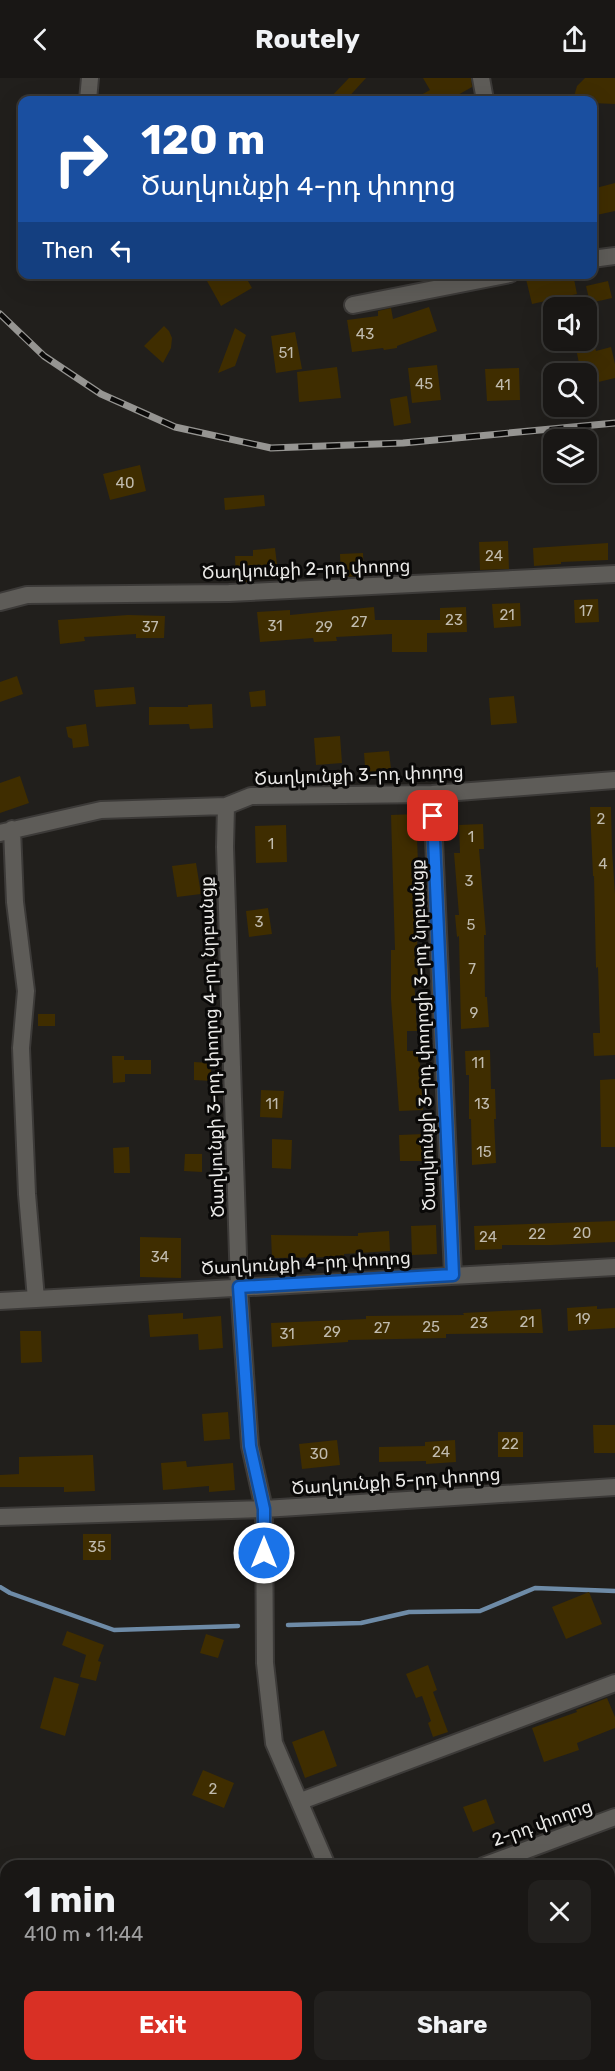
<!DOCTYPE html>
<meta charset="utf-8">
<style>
:root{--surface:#191715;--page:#22201e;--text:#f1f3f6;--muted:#9f9fa0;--line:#373634;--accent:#d93025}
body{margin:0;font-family:Rubik,"Noto Sans Armenian",sans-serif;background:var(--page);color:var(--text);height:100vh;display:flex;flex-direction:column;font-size:22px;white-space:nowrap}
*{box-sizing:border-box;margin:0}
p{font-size:20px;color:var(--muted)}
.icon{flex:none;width:33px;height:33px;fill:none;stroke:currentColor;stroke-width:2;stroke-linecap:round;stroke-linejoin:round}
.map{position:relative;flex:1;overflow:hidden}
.panel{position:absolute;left:0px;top:1782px;width:615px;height:212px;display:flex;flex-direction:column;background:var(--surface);border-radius:18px 18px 0 0;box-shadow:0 6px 24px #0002,0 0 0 2px var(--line)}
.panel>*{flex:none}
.banner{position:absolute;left:18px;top:18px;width:579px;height:183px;border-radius:12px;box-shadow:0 6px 24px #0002,0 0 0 2px var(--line);background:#1a4fa0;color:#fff;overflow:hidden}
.controls{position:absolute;left:543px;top:219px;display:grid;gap:12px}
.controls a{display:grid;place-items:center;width:54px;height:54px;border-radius:12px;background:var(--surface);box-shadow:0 6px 24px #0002,0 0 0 2px var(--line);font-size:30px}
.pin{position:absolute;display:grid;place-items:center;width:51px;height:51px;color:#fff;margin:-26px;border-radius:12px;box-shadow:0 3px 9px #0006}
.me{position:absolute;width:66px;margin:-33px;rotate:0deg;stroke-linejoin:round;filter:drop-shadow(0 0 4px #0008)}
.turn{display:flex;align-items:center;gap:21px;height:126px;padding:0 24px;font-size:27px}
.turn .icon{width:78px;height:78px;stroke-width:2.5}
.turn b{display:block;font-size:42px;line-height:51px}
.then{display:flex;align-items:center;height:57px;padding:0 24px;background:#0003;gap:12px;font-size:22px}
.round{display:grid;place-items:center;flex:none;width:63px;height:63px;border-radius:12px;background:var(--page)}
.overview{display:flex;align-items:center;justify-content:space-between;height:102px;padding:0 24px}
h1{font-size:36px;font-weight:700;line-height:45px}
.cta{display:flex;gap:12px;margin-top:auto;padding:12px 24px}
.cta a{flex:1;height:69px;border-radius:12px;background:var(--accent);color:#fff;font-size:24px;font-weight:700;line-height:69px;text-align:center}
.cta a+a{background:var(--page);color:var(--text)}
header{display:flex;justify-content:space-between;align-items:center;height:78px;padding:0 24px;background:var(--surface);font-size:27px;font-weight:700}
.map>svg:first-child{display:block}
</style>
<header><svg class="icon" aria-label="back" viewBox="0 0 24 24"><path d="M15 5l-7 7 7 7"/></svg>Routely<svg class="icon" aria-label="share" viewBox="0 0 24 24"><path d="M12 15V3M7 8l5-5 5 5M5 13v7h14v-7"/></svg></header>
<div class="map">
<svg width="615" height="1993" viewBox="0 0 615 1993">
<rect width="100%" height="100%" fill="#211f1c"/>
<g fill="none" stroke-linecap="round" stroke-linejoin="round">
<path stroke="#6e8ba7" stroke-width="4.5" d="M0,1509L10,1515L114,1552L238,1548
M288,1547L361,1545L409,1534L480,1533L535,1510L615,1513"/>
</g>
<path fill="#3f2d00" d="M349,0H366L346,22H328Z
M423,0H471L472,9L449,22H412L430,12Z
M585,0H615V26L592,25V22H573L577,8Z
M615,105V133L592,138V111Z
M218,196H244L252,210L221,228L207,203Z
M546,196H573L577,216L532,226L526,201Z
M608,203L612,220L590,225L586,208Z
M429,229L437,253L397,268V270L384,272L383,270L352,274L347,242L378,238V233L391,230L393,241Z
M164,248L169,253L172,260L171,270L163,285L144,268Z
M235,250L246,257L235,288L218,295Z
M295,254L302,291L276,295L271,258Z
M594,266L596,273L611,269L615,286V300L586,307V296H581L576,270Z
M437,287L441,322L412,325L408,290Z
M337,289L341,320L299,324L297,294Z
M519,290L520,322L487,323L485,291Z
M407,318L411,345L394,348L390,321Z
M140,387L146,413L110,422L103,396Z
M264,417L265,428L225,432L224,420Z
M508,463L509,491L480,492L479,464Z
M608,465V482L561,484V486L534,488L533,470Z
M275,470L278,495L248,498V504H236L235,478H253V472Z
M363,475L364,498L341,499L340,476Z
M598,521L599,544L575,545L574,522Z
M520,525L521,548L494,550L492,526Z
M374,529L375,542H440V530L466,529L467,554L427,555V574H392V556L336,559L337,563L314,564L313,560L260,564L257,534L290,532V537Z
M128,537L165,538L164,560H136V556L84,559L85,563L60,566L58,542Z
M17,598L23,616L0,624V604Z
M134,609L136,626L96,629L94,612Z
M265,612L266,628L251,629L249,614Z
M514,618L517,645L491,647L489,620Z
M212,626L213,650L190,651L189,646L149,647V629H188V627Z
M86,646L89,668L73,670L72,661L68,659L66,649Z
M340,658L342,685L316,687L314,660Z
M389,673L392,700L366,701L364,675Z
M20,698L29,725L0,735V705Z
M590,729H611L612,773L615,816V977L594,978L593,955H600L598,889L596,890L594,798H593Z
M416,736L419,810H416L418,898H414L417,953H407V973H419L423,1032L399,1033L391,921V872H395L391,737Z
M483,746L484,771H479L486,857H484L485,919H487L489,949L461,951L459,858L457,859L455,837H459L454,775H460L459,747Z
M286,747L287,784L256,785L255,748Z
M196,785L201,816L177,819L172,788Z
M268,830L272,856L249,859L246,833Z
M38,936H55V948H38Z
M490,972L491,1011H495L496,1041H494L496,1085L472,1087L471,1041H469V997H466L465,973Z
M112,978H124V982H151V996H125V1004L113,1005Z
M194,984L211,985V1003L194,1002Z
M615,1001V1069H601L600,1002Z
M261,1012L284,1013L282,1040L260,1039Z
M424,1056L425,1083H400L399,1057Z
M272,1061L292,1062L291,1091L272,1090Z
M129,1069L130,1095H114L113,1070Z
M185,1076H202V1094L184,1093Z
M615,1143V1164L551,1167H502V1171L475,1172L474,1148Z
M436,1147L437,1176L412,1177L411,1148Z
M389,1153L390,1173L344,1176V1179L272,1180L271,1157L358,1158V1155Z
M140,1159L181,1160V1200L140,1199Z
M597,1228V1231L615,1230V1250L568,1253L567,1230Z
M541,1231L543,1255L446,1256V1260L348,1262V1264L272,1269L271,1245L366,1241V1238L464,1237L463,1235Z
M183,1235V1241L221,1238L223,1270L199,1272L198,1256L150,1259L148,1237Z
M20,1253H41L42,1284L21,1285Z
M228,1334L230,1361L204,1363L202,1336Z
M593,1347H615V1375H594Z
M498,1354H523V1379H498Z
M337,1362L340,1387L302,1391L299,1366Z
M455,1362L456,1384L426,1386V1383L379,1384V1369L425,1368V1364Z
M93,1377L95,1413L64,1414V1409H0V1397L19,1396V1379Z
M186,1383L187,1389L233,1385L235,1412L209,1414V1408L163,1412L161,1385Z
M83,1456H111V1482H83Z
M589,1514L602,1546L566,1561L552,1529Z
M67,1553L104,1567L98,1583L101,1584L96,1603L80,1599L86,1577L62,1567Z
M206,1556L224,1562L218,1580L200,1575Z
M428,1587L437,1612L433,1614L448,1654L433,1659L428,1645L431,1643L422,1618L416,1620L406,1596Z
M54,1599L79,1606L65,1658L40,1650Z
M607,1620L615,1639V1650L577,1665L579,1672L544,1684L532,1650L577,1634L576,1632Z
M324,1652L337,1688L305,1700L292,1664Z
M203,1692L234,1705L224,1730L192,1717Z
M486,1721L495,1745L473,1754L463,1729Z"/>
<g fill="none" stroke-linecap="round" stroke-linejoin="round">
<g stroke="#3c3a38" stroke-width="20">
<path id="minor" d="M481,0L485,22
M88,22L90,0
M592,181L615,178
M353,227L510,196
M0,524L27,517L229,515L615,496
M432,716L453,1197
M226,728L225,769L239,1209L250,1368L264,1431L265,1585L274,1665L327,1788
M12,751L15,824L26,913L21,970L27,1116L36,1221
M0,755L101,732L226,728L251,718L432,716L615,702
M0,1223L615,1189
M0,1439L264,1431L615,1409
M301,1723L615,1605
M0,1962L6,1959"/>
</g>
<g stroke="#3c3a38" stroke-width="20">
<path id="tertiary" d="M483,1788L615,1739
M0,1840L6,1843"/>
</g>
<use href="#minor" stroke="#5e5c58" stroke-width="16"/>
<use href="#tertiary" stroke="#5e5c58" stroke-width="16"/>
<g stroke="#969592" stroke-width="7">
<path id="rail" d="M0,236L44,278L101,316L175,349L271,370L403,365L615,345"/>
</g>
<use href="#rail" stroke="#0a0908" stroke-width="4.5" stroke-dasharray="14" stroke-linecap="butt"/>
</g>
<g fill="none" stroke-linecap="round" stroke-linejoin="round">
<g stroke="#114b97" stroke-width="15">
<path id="route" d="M264,1475V1431L250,1368L239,1209L453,1197L433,738"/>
</g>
<use href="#route" stroke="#1a73e8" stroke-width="10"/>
</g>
<g text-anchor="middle" stroke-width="6" stroke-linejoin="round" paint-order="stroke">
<g font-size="15" fill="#c0bbae">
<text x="365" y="261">43</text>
<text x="286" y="280">51</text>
<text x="424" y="311">45</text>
<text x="503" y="312">41</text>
<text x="125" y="410">40</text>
<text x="494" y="483">24</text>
<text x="586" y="538">17</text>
<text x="507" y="542">21</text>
<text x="454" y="547">23</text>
<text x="359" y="549">27</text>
<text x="275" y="553">31</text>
<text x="150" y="554">37</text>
<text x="324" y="554">29</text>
<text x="601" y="746">2</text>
<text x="471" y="764">1</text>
<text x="271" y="771">1</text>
<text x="603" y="791">4</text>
<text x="469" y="808">3</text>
<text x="259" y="849">3</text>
<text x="471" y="852">5</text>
<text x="472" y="896">7</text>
<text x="474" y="940">9</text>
<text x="478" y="990">11</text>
<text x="272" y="1031">11</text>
<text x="482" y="1031">13</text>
<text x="484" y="1079">15</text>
<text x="582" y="1160">20</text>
<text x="537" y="1161">22</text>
<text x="488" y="1164">24</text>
<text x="160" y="1184">34</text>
<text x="583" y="1246">19</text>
<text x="527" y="1249">21</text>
<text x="479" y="1250">23</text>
<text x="431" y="1254">25</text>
<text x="382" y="1255">27</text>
<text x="332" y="1259">29</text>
<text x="287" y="1261">31</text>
<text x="510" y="1371">22</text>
<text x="441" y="1379">24</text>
<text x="319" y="1381">30</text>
<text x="97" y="1474">35</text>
<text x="213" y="1716">2</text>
</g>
<g font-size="18" fill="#ebeae8" stroke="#0a0908">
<text transform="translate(306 491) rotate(-2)" y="6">Ծաղկունքի 2-րդ փողոց</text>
<text transform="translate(359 697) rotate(-2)" y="6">Ծաղկունքի 3-րդ փողոց</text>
<text transform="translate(423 957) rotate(-92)" y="6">Ծաղկունքի 3-րդ փողոցի 3-րդ նրբանցք</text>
<text transform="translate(212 969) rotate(-92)" y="6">Ծաղկունքի 3-րդ փողոց 4-րդ նրբանցք</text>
<text transform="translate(306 1185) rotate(-3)" y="6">Ծաղկունքի 4-րդ փողոց</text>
<text transform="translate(396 1403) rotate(-4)" y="6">Ծաղկունքի 5-րդ փողոց</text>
<text transform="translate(542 1745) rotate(-20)" y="6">2-րդ փողոց</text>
</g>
</g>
</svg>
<div class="controls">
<a><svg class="icon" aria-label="sound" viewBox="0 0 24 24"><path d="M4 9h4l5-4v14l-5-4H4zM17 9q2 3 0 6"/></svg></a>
<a><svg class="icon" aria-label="search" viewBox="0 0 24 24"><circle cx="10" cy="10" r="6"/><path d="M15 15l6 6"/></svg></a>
<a><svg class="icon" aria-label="layers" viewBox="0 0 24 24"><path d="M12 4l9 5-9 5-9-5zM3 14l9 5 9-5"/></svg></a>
</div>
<div class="pin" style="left:433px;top:738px;background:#d93025"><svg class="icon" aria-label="arrive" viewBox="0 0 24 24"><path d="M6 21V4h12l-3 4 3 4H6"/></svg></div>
<svg class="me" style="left:264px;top:1475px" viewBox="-20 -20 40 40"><circle r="17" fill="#1a73e8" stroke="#fff" stroke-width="3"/><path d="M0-11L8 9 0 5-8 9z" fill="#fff"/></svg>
<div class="banner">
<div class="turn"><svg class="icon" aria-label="right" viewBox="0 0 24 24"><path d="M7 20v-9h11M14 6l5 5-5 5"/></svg><div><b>120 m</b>Ծաղկունքի 4-րդ փողոց</div></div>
<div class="then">Then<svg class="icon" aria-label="left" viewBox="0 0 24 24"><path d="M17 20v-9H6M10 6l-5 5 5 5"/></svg></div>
</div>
<section class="panel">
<div class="overview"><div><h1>1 min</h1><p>410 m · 11:44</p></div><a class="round"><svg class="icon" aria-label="close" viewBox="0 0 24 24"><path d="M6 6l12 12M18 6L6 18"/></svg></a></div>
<div class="cta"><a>Exit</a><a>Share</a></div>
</section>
</div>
